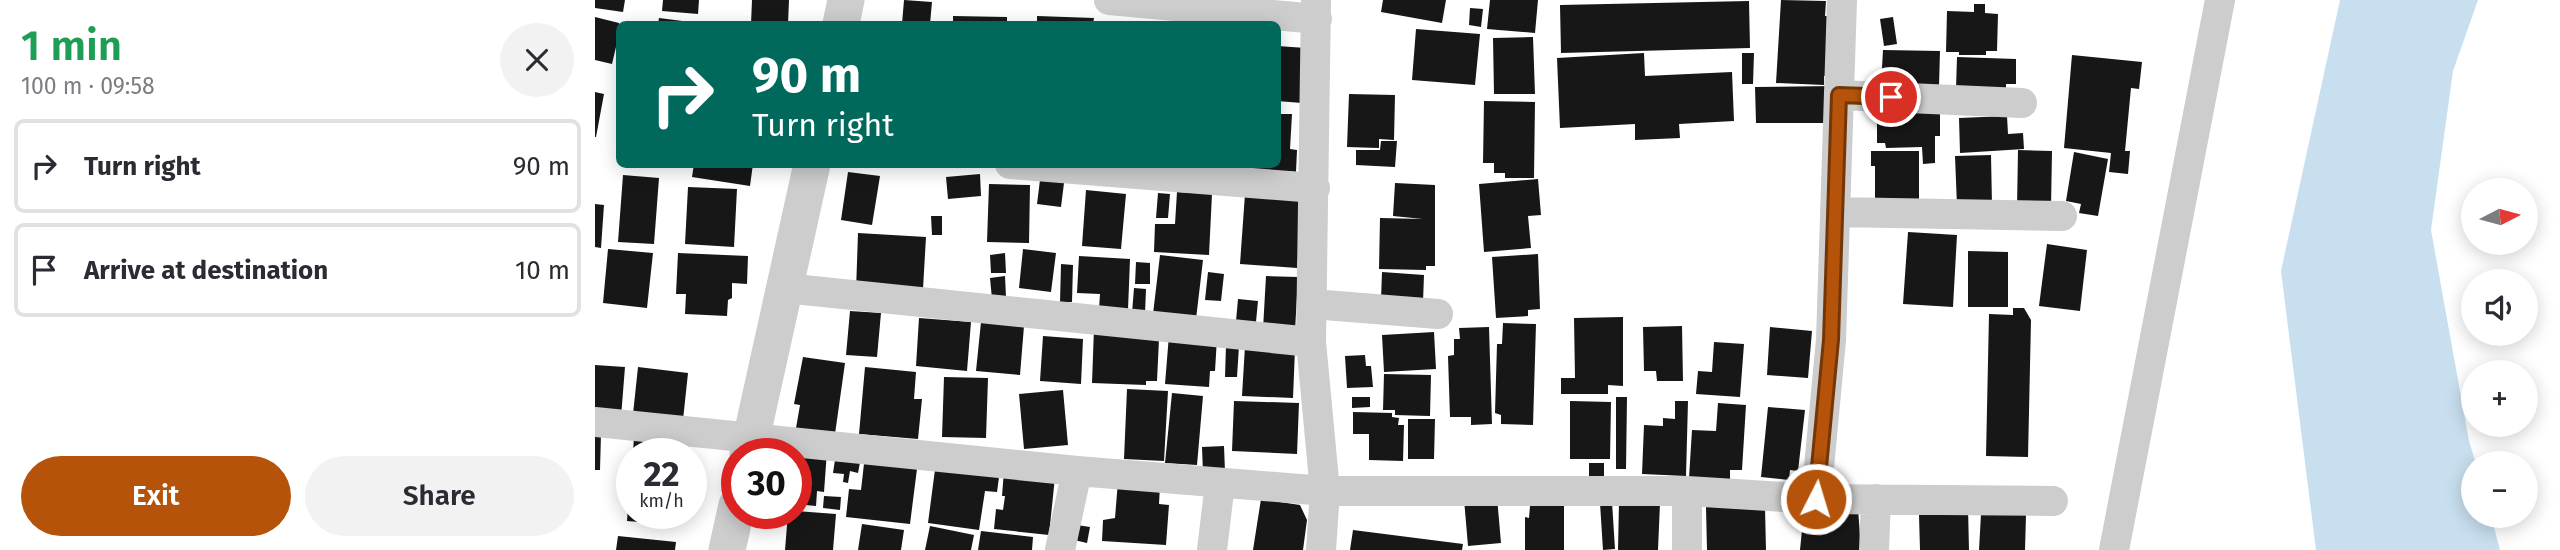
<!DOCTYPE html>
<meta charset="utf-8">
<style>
:root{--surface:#fff;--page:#f2f2f3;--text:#2b2b33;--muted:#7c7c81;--line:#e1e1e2;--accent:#b45309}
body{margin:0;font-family:"Fira Sans",sans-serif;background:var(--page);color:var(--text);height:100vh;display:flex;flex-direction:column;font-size:26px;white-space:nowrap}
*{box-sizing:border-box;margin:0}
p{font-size:23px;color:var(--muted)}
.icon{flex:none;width:38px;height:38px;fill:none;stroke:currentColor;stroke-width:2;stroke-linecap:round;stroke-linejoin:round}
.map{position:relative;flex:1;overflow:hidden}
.details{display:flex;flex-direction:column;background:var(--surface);width:595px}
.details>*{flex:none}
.hud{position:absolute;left:21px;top:21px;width:665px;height:147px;border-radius:10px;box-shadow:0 4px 18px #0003;background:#00695c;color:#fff;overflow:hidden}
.needle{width:46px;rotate:84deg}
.buttons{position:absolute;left:1866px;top:178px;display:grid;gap:14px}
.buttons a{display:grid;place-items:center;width:77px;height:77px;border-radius:50%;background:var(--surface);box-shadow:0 4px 18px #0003;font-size:35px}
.speed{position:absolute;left:21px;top:438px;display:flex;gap:14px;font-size:35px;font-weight:700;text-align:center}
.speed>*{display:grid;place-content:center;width:91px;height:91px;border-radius:50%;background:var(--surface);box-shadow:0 4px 18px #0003;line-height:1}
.speed small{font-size:18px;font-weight:400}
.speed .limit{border:10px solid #d22;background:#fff;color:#111}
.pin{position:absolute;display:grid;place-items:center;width:60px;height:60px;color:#fff;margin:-30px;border:4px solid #fff;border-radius:50%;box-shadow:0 2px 7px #0007}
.me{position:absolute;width:77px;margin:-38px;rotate:5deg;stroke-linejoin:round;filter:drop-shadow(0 0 5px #0008)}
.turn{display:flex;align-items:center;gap:24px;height:147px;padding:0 21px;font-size:32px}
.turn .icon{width:91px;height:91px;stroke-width:2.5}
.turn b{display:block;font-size:49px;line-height:60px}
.round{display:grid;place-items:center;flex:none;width:74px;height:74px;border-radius:37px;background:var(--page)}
.summary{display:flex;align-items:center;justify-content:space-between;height:119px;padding:0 21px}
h1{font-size:42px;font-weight:600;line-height:52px;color:#1e9e55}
.cta{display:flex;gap:14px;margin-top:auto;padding:14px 21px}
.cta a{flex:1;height:80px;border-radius:42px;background:var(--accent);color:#fff;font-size:28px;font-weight:600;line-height:80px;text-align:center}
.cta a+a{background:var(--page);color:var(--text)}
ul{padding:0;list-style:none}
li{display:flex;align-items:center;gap:21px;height:94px;margin:0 14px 10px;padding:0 7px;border:4px solid var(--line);border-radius:10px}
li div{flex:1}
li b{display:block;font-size:26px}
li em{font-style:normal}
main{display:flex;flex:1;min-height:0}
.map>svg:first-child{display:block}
</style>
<main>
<section class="details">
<div class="summary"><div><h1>1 min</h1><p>100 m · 09:58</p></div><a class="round"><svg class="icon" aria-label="close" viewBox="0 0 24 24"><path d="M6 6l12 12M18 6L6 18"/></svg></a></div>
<ul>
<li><svg class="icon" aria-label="right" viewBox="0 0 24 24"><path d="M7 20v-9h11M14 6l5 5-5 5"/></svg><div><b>Turn right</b></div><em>90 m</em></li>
<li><svg class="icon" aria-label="arrive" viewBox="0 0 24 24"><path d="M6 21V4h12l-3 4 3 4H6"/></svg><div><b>Arrive at destination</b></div><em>10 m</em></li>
</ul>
<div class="cta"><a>Exit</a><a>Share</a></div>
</section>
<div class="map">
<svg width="1965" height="550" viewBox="0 0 1965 550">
<rect width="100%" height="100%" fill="#fff"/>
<path fill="#c8dfef" d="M1745,0H1883L1858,71L1836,230L1874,441L1881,464H1878V516H1896L1905,550H1721L1686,271Z"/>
<path fill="#171717" d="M0,0H30L28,12L0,8Z
M68,0H104L103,14L67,11Z
M157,0H194L193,24H156Z
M309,0L337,2L335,24H307Z
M788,0H851L847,23L786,12Z
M895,0H943L940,33L892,29Z
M1186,0L1231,1L1230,16H1240L1236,76H1229V85L1181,83Z
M1154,1L1155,48L966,53L965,5Z
M1379,4H1390V13L1403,14L1402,51H1391V55H1364V52H1351L1352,11L1379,12Z
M875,8L888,9L886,27L874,25Z
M358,16L412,17V24H358Z
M442,16L499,18L498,24H442Z
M0,17L24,23V34L17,64L0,60Z
M1298,17L1302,44L1289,46L1285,19Z
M64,18L103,23V24H63Z
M821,29L885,34L880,85L817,80Z
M938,37L940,94H899L898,38Z
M682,46L711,48L707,103L682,101Z
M1288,50L1345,51L1344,86L1286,85Z
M1049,53L1050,76L1137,72L1139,121L1084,124L1085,138L1040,140V124L965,128L962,58Z
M1147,53H1159L1158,84H1147Z
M1477,55L1547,62L1544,89L1536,88L1530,151H1535L1533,174L1514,172L1516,153L1469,148Z
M1362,57L1421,59V84H1411V91L1361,89Z
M1238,86V123H1161L1160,87Z
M0,92L9,94L1,137H0Z
M754,94L800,95L799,140L784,139V148L752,147Z
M889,101L940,102L939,178H910V173H899V163H888Z
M1345,107V136H1340V163L1328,164L1327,147L1291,148L1290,143H1282V108Z
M682,114H697L695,149L702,150L701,172L657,169V164H682Z
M1412,116L1413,134L1428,133L1429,149L1365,153L1364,118Z
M786,141H802L800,167L761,165V150H785Z
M1423,150L1457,151L1456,208H1422Z
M1276,151H1324V207L1280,199V166H1276Z
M1479,152L1513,159L1503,216L1484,213L1486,204L1471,201Z
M1396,155L1397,205L1362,206L1360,156Z
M99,164H158L155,186L97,177Z
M253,172L285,176L277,225L246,220Z
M385,174L386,196L353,199L351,177Z
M28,175L64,178L59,244L23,242Z
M943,179L946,215L933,216L936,248L889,252L884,184Z
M445,180L469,183L466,207L442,204Z
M800,183L840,185V266H831V270L784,269L785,218L828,219L798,216Z
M394,184L435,185L434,243L392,242Z
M93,187L142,189L139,247L90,244Z
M491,190L531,194L526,249L487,246Z
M582,192L617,194L614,255L559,252L560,224H580Z
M563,193L575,194L573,218H561Z
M650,194L708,199L702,268L645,264Z
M0,204L9,205L6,248L0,247Z
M336,216H347V235H337Z
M1313,232L1362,235L1358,307L1308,304Z
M263,233L331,237L328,289L261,291Z
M1452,244L1492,250L1485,311L1444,306Z
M13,249L58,253L52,308L8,303Z
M428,249L461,253L456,292L424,288Z
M1373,251L1413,252V307H1373Z
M83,253L153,256L152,284L137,283V298L133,300L132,316L90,314L91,294H81Z
M410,253L411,273H396L395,255Z
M943,254L945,309L933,310V316L901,318L897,257Z
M565,255L608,260L601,319L558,314Z
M484,256L535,259L533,310L504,309L505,294L482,293Z
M541,262L555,263V284H540Z
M466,264L478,265L477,302H465Z
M613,272L629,274L626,301L610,300Z
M787,272L829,275L828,302L786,300Z
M410,276L411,297L397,299L395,278Z
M671,276L703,277L700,331L668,329Z
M539,288L551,289L550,314L537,313Z
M643,299L663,301L661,322L641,321Z
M1418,308H1429L1436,320L1433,457L1391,456L1394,314L1418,315Z
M255,311L286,313L282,357L251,355Z
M1028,317V386L1013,385V394H966V378H980L979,318Z
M324,318L376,322L372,371L321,366Z
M386,322L429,326L425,375L381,371Z
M908,323L941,324L938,425L906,424V415L900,413L902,344H907Z
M1087,326L1088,381H1062L1061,371H1049L1048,327Z
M894,327L897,424L876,425V417H855L853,356L859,355V339H865L864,328Z
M1175,327L1217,331L1213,378L1172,375Z
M499,328L564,339L562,381H551V385L497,383Z
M839,332L841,369L789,372L787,335Z
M574,335L622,338L620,371H615L614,387L570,384Z
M448,336L488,339L486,384L445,381Z
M1119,342L1149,344L1145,397L1101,394L1103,371L1117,372Z
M631,345L644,346L642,377H630Z
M650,346L700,349L698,398L647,396Z
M770,355L771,366H776L778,387L752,388L750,356Z
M208,357L250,363L240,434L201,428L205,405L199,404Z
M0,365L30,367L26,417L0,415Z
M43,367L93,373L88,420L38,414Z
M270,367L321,372L319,399H327L323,439L264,434Z
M789,374L836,375L835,416L800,415V410H788Z
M349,377L393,378L391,438L347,437Z
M532,389L573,391L569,461L529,459Z
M468,390L473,445L429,449L424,394Z
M577,393L608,396L602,465L570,463Z
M757,397H775V407L757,408Z
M1021,397H1032L1031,469H1021Z
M639,401L704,403L702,454L637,451Z
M975,401L1016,402L1015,459H975Z
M1080,401H1093L1091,476L1047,474L1049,425L1068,426V418L1080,419Z
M1123,403L1151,405L1147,470H1135V481L1094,478L1097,430L1121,431Z
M1173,407L1210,410L1203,471L1195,470L1194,480L1166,477Z
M758,412L797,413V417L804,418L803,425H809L808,461L774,460V434H758Z
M813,419H840L839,459H813Z
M0,434H6L5,470H0Z
M39,437L74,440L73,453H38Z
M629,446L630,472L608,473L607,447Z
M232,451L229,492L222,491L221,506L201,504V453Z
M241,453L266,457L263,473L255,471L253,483L248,482L249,474L238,473Z
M270,455L323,461L315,524L251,517L254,489L266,490Z
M341,462L405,470L402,492L390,491L384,530L333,523Z
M994,463H1009V479L994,478Z
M409,471L460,477L454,535L399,529L401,509L408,510L410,496H407Z
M35,480H37V513H70L69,524L32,521Z
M523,481L565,485L564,504L574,505L571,545L507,541L508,520L520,518Z
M229,496L246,497L245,510L228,508Z
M902,497L906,543L873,546L869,499Z
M666,499L705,505L712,520L708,550H658Z
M1017,502L1020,549L1008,550L1005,503Z
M1024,502L1065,503L1063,550H1023Z
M935,506H969V550H930V517L934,518Z
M1111,507H1170L1171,550H1112Z
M1373,507L1374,550H1325L1324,515H1330L1329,509Z
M1263,508L1266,550H1205L1209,510Z
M201,511L241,514L238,550H190L193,513Z
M1386,514L1431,515L1430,550H1384Z
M267,524L309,530L306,550H263Z
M482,525L495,527L492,543L479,540Z
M335,526L379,535L376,550H330Z
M758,530L868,544L867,550H755Z
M386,531L438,537L437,550H383Z
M23,536L81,542L80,550H21Z"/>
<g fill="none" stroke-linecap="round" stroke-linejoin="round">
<path stroke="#cdcdcd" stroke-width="30" d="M514,0L722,19
M721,0L716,342L730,491L726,550
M1244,95L1427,103
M415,164L720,188
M1240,212L1467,216
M189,288L716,342
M717,304L843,314
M0,422L482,471L730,491H1092L1221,499L1236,340L1247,0
M1221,499L1458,501
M465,550L482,471
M617,550L625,483
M1092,550V491
M1279,550L1281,499
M1519,550L1625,0"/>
<path stroke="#cdcdcd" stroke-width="37" d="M246,24L251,0
M153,453L217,164
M132,550L142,505"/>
</g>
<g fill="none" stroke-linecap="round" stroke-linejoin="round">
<g stroke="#753606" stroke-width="18">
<path id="route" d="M1221,499L1236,340L1244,95L1296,97"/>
</g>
<use href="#route" stroke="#b45309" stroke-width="12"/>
</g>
</svg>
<div class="buttons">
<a><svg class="needle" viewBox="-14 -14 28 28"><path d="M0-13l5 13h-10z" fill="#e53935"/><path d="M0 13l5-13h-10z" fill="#7c7c81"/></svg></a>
<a><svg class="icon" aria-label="sound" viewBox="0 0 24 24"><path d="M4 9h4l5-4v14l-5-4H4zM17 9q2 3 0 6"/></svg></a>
<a>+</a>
<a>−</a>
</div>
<div class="speed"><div>22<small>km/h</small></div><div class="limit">30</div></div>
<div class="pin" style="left:1296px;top:97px;background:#d93025"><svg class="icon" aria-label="arrive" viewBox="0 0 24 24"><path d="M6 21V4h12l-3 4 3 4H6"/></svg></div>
<svg class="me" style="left:1221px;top:499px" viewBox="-20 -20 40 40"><circle r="17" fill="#b45309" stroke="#fff" stroke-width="3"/><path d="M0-11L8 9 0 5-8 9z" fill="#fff"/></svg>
<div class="hud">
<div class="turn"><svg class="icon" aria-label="right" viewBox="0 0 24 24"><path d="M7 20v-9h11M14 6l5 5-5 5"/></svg><div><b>90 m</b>Turn right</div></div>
</div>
</div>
</main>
